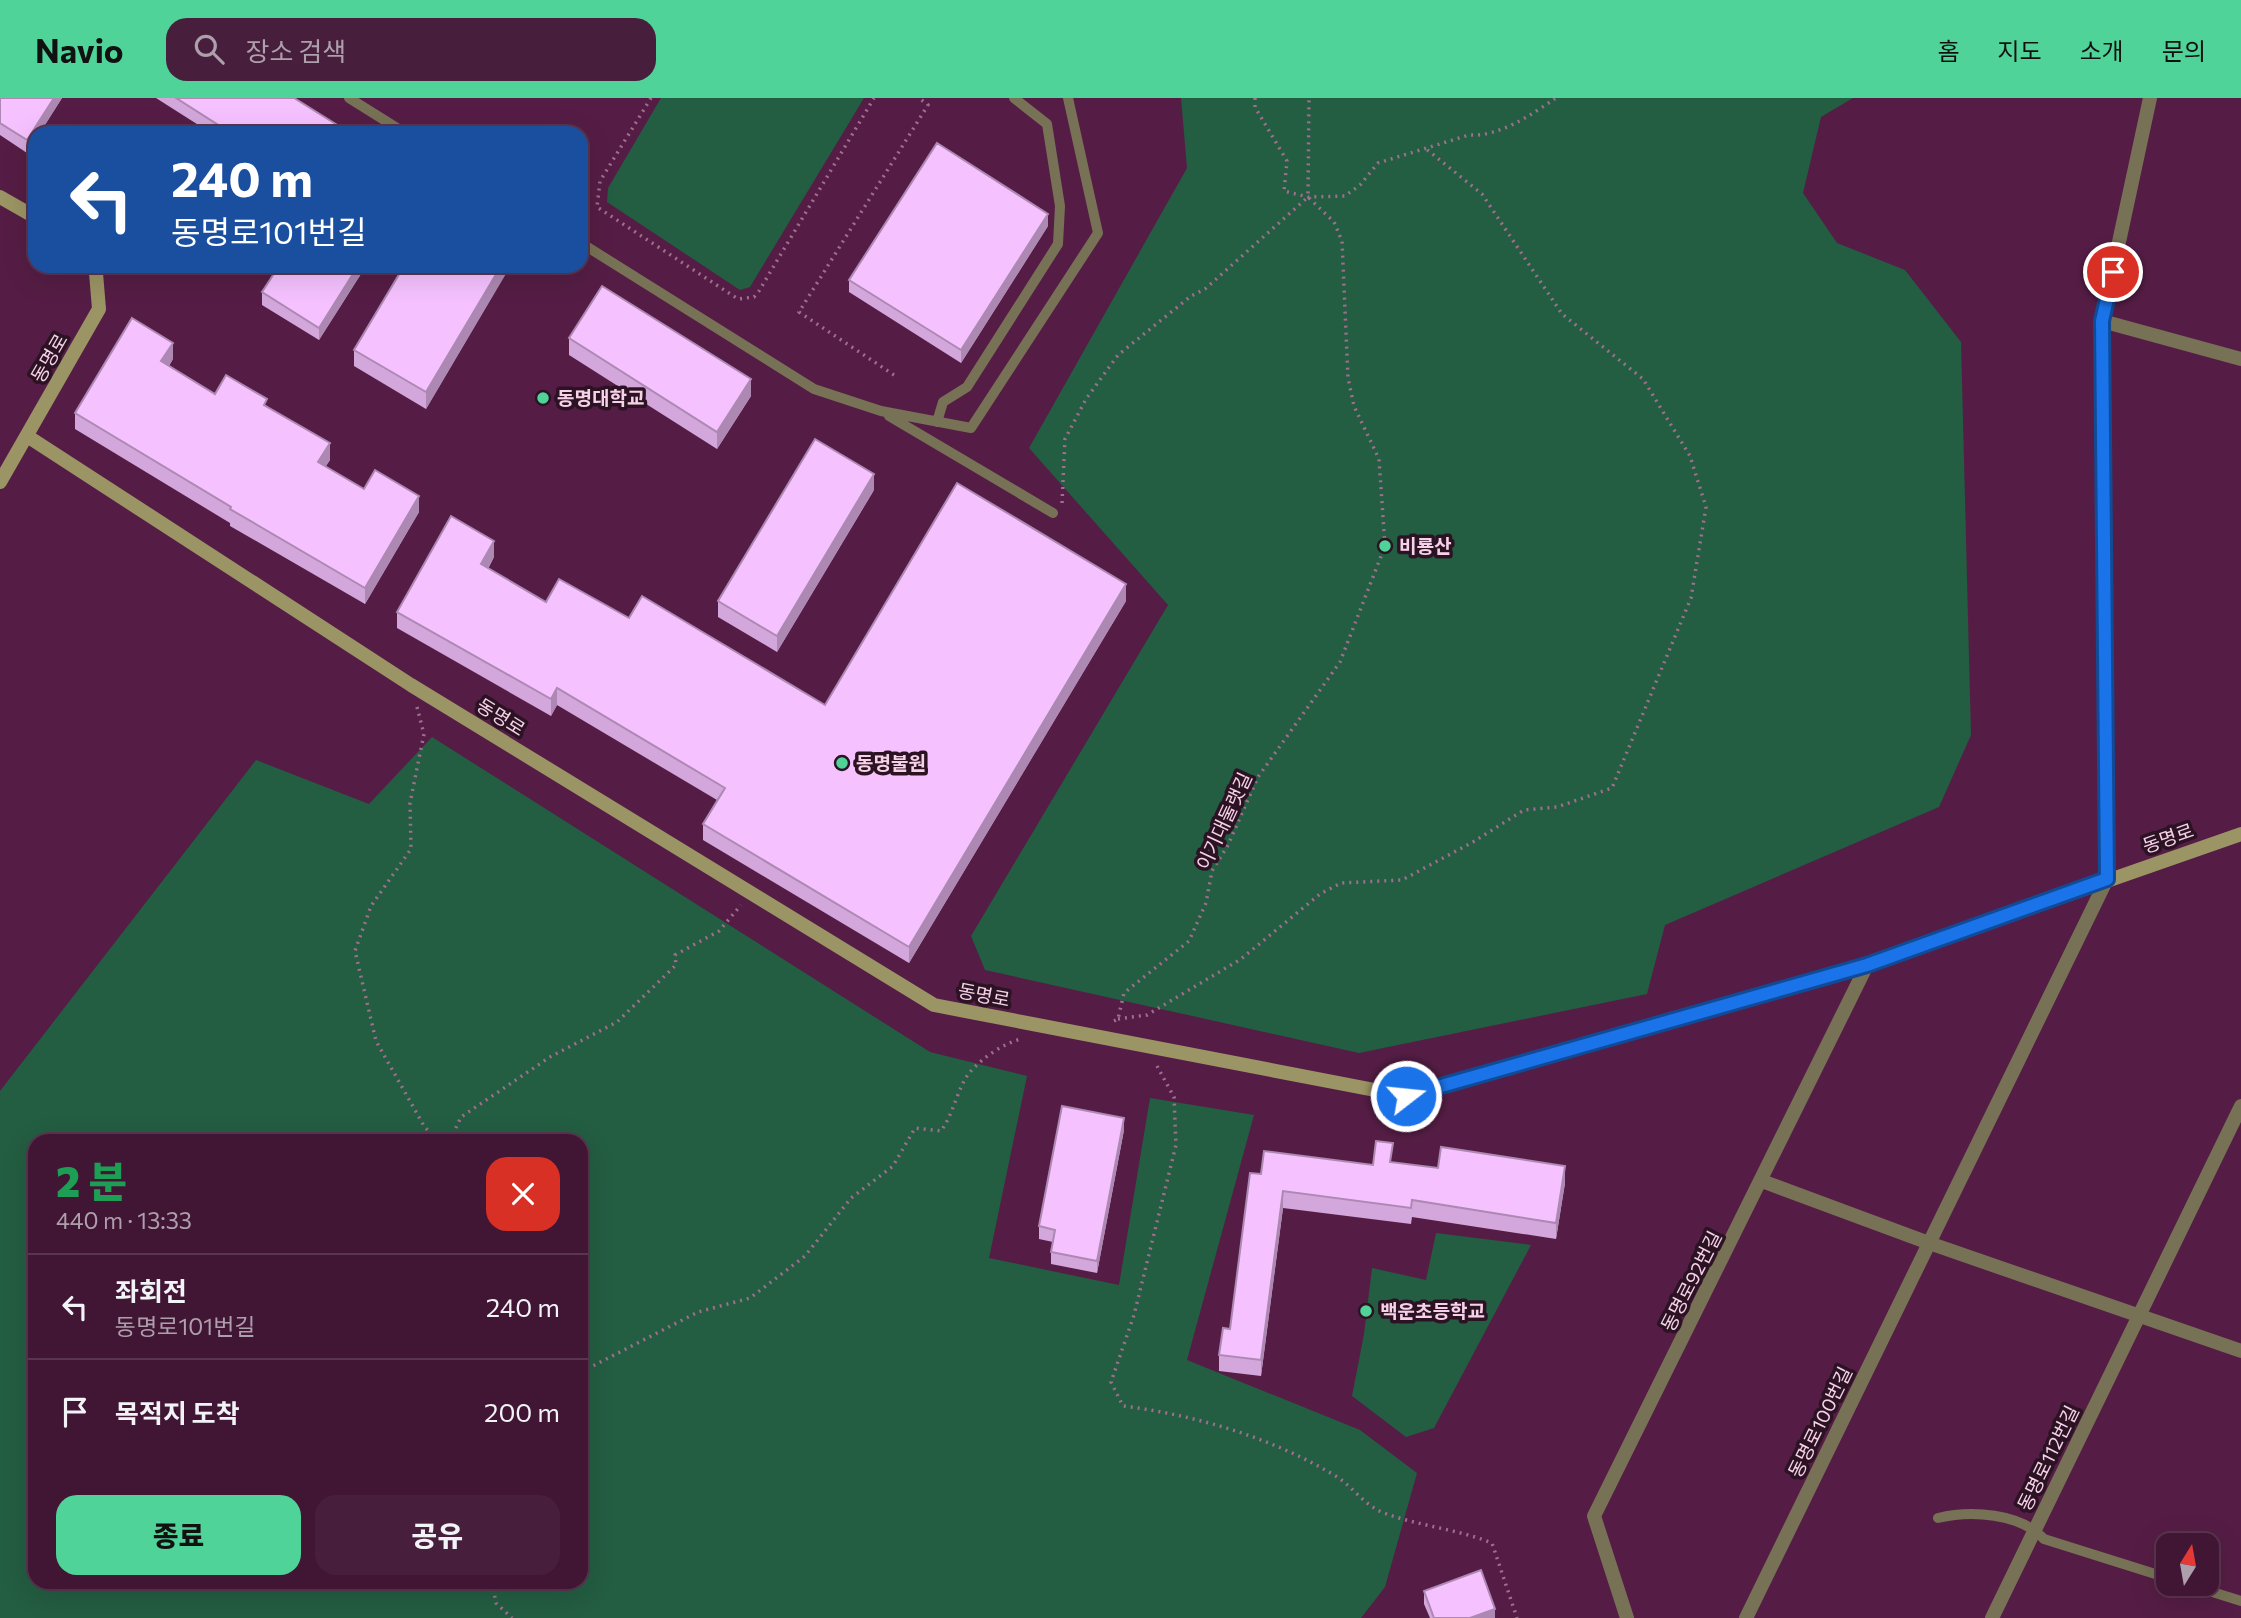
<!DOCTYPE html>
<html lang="ko">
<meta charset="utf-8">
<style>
:root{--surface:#401634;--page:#471f3c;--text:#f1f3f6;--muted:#ae9fac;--line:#59354f;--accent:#50d398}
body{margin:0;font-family:Commissioner,"Noto Sans KR",sans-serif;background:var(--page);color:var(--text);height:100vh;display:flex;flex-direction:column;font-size:26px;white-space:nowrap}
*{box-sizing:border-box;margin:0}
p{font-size:23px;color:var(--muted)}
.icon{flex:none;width:38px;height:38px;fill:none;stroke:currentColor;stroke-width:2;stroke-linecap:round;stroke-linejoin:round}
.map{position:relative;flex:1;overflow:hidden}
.drawer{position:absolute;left:28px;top:1036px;width:560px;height:455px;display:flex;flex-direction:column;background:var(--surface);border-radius:21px;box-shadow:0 7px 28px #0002,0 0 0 2px var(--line)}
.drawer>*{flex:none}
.banner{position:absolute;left:28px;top:28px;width:560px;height:147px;border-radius:21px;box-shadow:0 7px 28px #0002,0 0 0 2px var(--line);background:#1a4fa0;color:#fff;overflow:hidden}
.needle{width:46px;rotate:11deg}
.buttons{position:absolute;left:2156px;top:1435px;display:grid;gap:14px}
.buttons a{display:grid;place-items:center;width:63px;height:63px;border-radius:14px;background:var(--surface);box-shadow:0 7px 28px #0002,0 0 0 2px var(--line);font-size:35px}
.pin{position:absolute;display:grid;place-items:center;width:60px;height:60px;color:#fff;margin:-30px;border:4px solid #fff;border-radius:50%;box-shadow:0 2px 7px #0007}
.me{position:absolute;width:77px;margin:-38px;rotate:74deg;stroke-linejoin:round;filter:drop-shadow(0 0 5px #0008)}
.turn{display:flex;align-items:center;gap:24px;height:147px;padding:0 28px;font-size:32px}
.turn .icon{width:91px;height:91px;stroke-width:2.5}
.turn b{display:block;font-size:49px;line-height:60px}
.round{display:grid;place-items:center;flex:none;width:74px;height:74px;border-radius:21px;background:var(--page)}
.head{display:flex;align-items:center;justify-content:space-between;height:119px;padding:0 28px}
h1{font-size:42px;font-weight:800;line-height:52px;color:#1e9e55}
.button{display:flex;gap:14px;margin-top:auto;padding:14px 28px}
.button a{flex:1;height:80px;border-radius:21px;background:var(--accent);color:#111;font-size:28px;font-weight:800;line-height:80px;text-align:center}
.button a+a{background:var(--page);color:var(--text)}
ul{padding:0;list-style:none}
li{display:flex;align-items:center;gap:21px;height:105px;padding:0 28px;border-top:2px solid var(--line)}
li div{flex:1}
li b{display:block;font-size:26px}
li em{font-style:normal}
header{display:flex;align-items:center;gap:42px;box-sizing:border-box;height:98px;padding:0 35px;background:var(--accent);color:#111}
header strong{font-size:33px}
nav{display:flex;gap:38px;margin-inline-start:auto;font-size:24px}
.search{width:490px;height:63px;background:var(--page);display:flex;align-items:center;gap:18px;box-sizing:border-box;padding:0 24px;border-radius:21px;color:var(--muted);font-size:26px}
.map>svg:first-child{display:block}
</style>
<header>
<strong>Navio</strong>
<div class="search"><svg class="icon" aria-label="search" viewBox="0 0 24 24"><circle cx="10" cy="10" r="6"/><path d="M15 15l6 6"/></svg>장소 검색</div>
<nav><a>홈</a><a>지도</a><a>소개</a><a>문의</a></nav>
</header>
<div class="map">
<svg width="2241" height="1520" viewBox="0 0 2241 1520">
<rect width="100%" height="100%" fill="#551d45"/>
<path fill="#235d42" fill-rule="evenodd" d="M661,0H864L750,189L740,192L607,104L608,90Z
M1181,0H1853L1821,19L1803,95L1837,145L1905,172L1961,244L1971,637L1939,709L1665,827L1647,896L1359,955L985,872L971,838L1168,507L1029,350L1187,70Z
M432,639L930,954L1027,978L989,1160L1119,1187L1150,1000L1254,1017L1187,1262L1360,1332L1417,1375L1385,1489L1361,1520H0V993L256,662L369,706ZM581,1043V1484H35V1043Z
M1436,1135L1531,1147L1434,1330L1406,1339L1352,1298L1364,1236L1372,1170L1426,1182Z"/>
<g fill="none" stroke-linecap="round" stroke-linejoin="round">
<path stroke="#9e6f8f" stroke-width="3.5" stroke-dasharray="2 5" stroke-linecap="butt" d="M651,0L600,83L597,109L738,201L754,199L759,193L874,0
M1255,0V9L1287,63L1284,93L1308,99L1345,98L1360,87L1378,65L1469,37C1500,39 1532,16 1556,0
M894,277L799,214L928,7L919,0
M1062,405L1065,341L1086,301L1118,257L1191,198L1205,191L1308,99
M417,609L424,636L410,705L411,751L371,808L355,853L376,943L424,1028L437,1043
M1118,921L1147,917L1241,861L1320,796L1341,785L1402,782L1473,744L1524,712L1557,709L1612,690L1691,500L1706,409L1690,358L1643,281L1562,216L1482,96L1425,50
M1114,923L1118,921L1124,895L1189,843L1206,805L1212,773L1228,747L1258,679L1340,564L1385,448L1379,361L1354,308L1348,280L1342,143L1334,124L1308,99L1309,0
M1157,968L1174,999L1176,1047L1134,1217L1111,1284L1123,1308C1195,1317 1270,1339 1334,1377C1352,1387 1363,1407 1384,1415C1419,1428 1457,1431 1492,1445L1517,1520
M453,1043L452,1038L461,1019L550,959L617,924L676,867L675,857L719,833L741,807
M581,1274L698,1214L750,1200L805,1158L851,1100L893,1068L915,1030L941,1033C954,1015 958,988 970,974C982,960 1004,945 1021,941
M492,1484L496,1505L512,1520"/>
<path stroke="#777255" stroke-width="10" d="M349,0L405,35
M581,145L814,291L881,313L971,330L1098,135L1068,0
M889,318L1053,415
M937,324L943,304L967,289L1058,146L1060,108L1047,26L1014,0
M1938,1420C1971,1412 2020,1415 2044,1441L2168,1480
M2187,1486L2241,1503"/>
<path stroke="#777255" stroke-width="14" d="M2102,223L2241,261
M1762,1083L1929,1145L2241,1253
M1627,1520L1594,1418L1867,867
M1746,1520L2107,781L2102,223L2150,0
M1992,1520L2241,1008"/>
<path stroke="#9b9464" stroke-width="14" d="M0,99L35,119
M27,338L411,587L934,907L1406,998L1867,867L2241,736
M0,384L99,211L96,175L92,168"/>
</g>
<path fill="#d3a7db" d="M0,0H62L27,55L0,37Z
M156,0H294L350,35H211Z
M1048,128L961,265L849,194V182Z
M279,168H366L319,242L262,207V194Z
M510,168L426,311L354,268V252Z
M569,240L751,298L717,351L569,257Z
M173,261L169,268L215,296L267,308L330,362L325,369L364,391L419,414L365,506L230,428V425L75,331V315Z
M874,392L777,554L718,519V503Z
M494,459L488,471L546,504L629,520L825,607L1126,503L909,865L703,742V726L717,702L557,607L551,618L397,530V514Z
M1124,1032L1097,1175L1051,1166V1154L1053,1144L1039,1141V1128Z
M1392,1065L1565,1085L1556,1141L1412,1119L1411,1126L1283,1110L1261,1278L1219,1273V1257L1230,1231L1261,1076L1373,1067Z
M1424,1493L1495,1520H1430L1424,1506Z"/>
<path fill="#ac88b2" d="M54,0H62L40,35H35V42L27,55V42Z
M1048,116V128L961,265V252Z
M358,168H366L319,242V230Z
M501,168L510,169L426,311V294Z
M173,245V261L161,280V263Z
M751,281V298L717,351V334Z
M330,345V362L318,381V364Z
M874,376V392L777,554V538Z
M419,398V414L365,506V490Z
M494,443V459L481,483V466Z
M1126,486V503L909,865V849Z
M557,590V607L551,618V601Z
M1124,1020V1032L1097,1175V1163Z
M1565,1068V1085L1556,1141V1125Z
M1283,1093V1110L1261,1278V1262Z
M1495,1511V1520H1470Z"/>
<path fill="#f5c2ff" stroke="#ac88b2" stroke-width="2" d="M0,0H54L27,42L0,25Z
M176,0H294L350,35H231Z
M937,45L1048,116L961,252L849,182Z
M279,168H358L319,230L262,194Z
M404,168H501L426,294L354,252Z
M602,188L751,281L717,334L569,240Z
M132,220L173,245L161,263L215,296L226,277L267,301L264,307L330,345L318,364L364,391L375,372L419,398L365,490L230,411L231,409L75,315Z
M815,341L874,376L777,538L718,503Z
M957,385L1126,486L909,849L703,726L725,690L557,590L551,601L397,514L451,418L494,443L481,466L546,504L559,481L629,520L642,498L825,607Z
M1062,1008L1124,1020L1097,1163L1051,1154L1055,1132L1039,1128Z
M1376,1043L1393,1045L1390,1064L1438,1070L1441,1049L1565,1068L1556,1125L1412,1102L1411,1110L1283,1093L1261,1262L1219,1257L1223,1230L1230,1231L1250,1075L1261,1076L1264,1053L1373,1067Z
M1481,1472L1495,1511L1470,1520H1434L1424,1493Z"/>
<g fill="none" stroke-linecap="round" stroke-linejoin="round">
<g stroke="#114b97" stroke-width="18">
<path id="route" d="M1406,998L1867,867L2107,781L2102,223L2113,174"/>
</g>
<use href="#route" stroke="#1a73e8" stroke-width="12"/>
</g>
<g fill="#50d398" stroke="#2c1324" stroke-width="2.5">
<circle cx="543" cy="300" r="7"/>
<circle cx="1385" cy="448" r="7"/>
<circle cx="842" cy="665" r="7"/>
<circle cx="1366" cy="1213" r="7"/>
</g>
<g text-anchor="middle" stroke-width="7" stroke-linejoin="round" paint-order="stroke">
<g font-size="19" fill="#f6d2e8" stroke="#2c1324">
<text transform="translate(49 260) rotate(-60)" y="7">동명로</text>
<text transform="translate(501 619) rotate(32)" y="7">동명로</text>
<text transform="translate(1224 723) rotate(-65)" y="7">이기대둘랫길</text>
<text transform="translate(2168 740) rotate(-19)" y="7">동명로</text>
<text transform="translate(984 897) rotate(11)" y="7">동명로</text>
<text transform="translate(1691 1183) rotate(-63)" y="7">동명로92번길</text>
<text transform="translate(1820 1324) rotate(-64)" y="7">동명로100번길</text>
<text transform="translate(2048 1360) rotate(-64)" y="7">동명로112번길</text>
</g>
<g font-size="19" font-weight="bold" fill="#f6d2e8" stroke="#2c1324" text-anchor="start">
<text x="557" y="307">동명대학교</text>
<text x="1399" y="455">비룡산</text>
<text x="856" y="672">동명불원</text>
<text x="1380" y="1220">백운초등학교</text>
</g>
</g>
</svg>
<div class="buttons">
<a><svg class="needle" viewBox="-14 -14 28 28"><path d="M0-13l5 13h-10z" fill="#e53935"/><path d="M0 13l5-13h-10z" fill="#ae9fac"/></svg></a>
</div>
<div class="pin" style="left:2113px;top:174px;background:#d93025"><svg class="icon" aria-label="arrive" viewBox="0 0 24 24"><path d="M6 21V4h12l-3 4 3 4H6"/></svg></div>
<svg class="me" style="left:1406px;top:998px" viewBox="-20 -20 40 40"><circle r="17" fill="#1a73e8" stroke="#fff" stroke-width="3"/><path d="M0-11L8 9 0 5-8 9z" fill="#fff"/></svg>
<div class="banner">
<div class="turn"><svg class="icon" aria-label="left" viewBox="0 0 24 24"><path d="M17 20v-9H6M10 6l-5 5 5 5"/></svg><div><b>240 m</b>동명로101번길</div></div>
</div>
<section class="drawer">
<div class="head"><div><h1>2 분</h1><p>440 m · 13:33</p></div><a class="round" style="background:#d93025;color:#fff"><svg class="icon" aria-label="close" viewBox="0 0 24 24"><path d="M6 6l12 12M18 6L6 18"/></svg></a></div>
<ul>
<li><svg class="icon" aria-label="left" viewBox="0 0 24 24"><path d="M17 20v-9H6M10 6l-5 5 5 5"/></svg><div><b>좌회전</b><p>동명로101번길</p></div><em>240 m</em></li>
<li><svg class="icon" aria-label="arrive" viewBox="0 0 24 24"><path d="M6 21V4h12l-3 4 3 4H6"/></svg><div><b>목적지 도착</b></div><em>200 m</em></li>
</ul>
<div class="button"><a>종료</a><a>공유</a></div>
</section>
</div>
